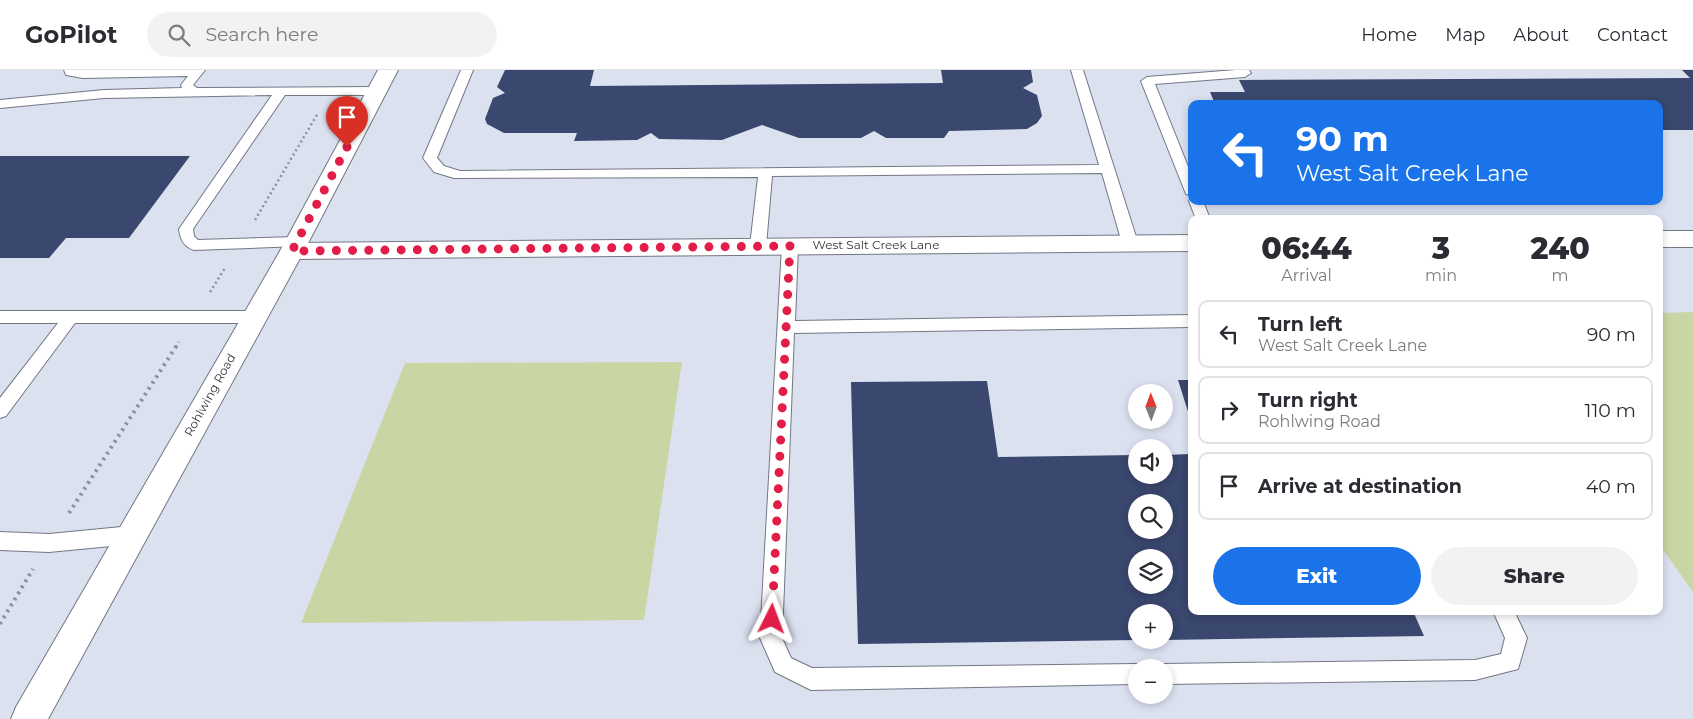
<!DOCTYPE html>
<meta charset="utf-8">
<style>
:root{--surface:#fff;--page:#f2f2f3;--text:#2b2b33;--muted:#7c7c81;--line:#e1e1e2;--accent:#1a73e8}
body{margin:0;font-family:Montserrat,sans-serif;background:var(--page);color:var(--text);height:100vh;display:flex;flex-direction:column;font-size:19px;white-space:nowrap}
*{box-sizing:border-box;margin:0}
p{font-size:16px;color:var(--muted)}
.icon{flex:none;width:28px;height:28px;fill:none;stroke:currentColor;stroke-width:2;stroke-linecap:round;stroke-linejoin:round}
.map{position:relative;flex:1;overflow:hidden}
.sheet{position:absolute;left:1188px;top:145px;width:475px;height:400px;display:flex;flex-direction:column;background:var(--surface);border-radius:10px;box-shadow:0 2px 8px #0003}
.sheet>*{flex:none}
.banner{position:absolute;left:1188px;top:30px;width:475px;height:105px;border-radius:10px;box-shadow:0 2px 8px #0003;background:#1a73e8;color:#fff;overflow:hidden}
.needle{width:32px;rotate:359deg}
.fabs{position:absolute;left:1128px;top:314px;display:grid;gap:10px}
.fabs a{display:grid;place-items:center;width:45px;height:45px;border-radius:50%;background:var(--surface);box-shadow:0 2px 8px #0003;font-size:25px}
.pin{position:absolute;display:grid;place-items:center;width:42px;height:42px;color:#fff;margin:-51px -21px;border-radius:50% 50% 50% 0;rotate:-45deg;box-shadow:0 0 5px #0007}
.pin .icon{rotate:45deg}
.me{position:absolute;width:55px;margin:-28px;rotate:3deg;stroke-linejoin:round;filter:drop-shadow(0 0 4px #0008)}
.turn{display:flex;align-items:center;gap:18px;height:105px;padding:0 25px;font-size:22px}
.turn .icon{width:65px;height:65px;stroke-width:2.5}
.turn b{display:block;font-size:35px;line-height:42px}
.eta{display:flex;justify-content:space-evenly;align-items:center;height:85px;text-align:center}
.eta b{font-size:30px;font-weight:800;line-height:35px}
.primary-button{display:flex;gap:10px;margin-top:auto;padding:10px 25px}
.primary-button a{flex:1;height:58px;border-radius:30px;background:var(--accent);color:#fff;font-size:20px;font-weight:800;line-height:58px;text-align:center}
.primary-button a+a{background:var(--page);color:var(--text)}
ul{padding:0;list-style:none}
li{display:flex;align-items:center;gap:15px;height:68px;margin:0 10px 8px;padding:0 15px;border:2px solid var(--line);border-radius:10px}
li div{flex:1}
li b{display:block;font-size:19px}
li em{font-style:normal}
header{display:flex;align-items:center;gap:30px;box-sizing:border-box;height:70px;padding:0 25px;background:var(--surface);border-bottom:1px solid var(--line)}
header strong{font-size:24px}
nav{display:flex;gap:28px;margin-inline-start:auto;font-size:18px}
.search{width:350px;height:45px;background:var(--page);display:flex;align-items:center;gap:12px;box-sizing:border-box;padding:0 18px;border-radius:28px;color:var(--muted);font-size:19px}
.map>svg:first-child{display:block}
</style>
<header>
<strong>GoPilot</strong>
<div class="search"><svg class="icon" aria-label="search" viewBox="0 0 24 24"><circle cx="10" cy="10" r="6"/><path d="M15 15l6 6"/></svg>Search here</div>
<nav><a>Home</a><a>Map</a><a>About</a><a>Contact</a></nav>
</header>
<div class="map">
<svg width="1693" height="649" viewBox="0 0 1693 649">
<rect width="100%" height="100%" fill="#dce1f0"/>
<path fill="#cad5a4" d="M1693,242V522L1659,474V243Z
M682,292L644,550L301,553L405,293Z"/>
<path fill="#3a476e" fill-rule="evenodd" d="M505,0H594L590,16L943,13L941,0H1031L1033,12L1023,18L1037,25L1042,46L1037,53L1027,59L949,61L944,68H886L874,61L861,68H799L762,55L722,70L659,69L651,63L637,70L574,71L577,63H504L487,54L485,49L493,28L505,23L497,17Z
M1682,0H1693V60H1659V34H1215L1210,22H1245L1239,10L1690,8Z
M0,86H190L129,168H66L49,188H0Z
M1178,310H1191V351Z
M987,311L998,387L1136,385V405H1164V385L1191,384V541H1413L1424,566L1164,570V542H1136V570L858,574L851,312ZM1136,432H1164V460H1136ZM1136,488H1164V515H1136Z"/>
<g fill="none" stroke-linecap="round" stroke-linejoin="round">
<g stroke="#727784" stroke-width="2">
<path id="service" d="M64,0H205L193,15L197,18L377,17L383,21L377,25H285L193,159L194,166L198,170L296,167L301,168L304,172L301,176L194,180C184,177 180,169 179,159L272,25L104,28L0,38V30L104,20L182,18L181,15L188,6L83,8L66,5Z
M461,0H473L437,88L444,96L460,101L1099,95L1071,0H1083L1138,173L1135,177H1125L1122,173L1102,103L772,106L766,176L763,180H753L750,176L758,107L454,108L434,102L423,88Z
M1236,0H1249L1251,3L1245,7L1155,14L1191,104V125L1186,124L1141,11L1147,7Z
M1191,128V131H1203L1210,149H1196L1189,131Z
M790,171L795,172L798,176L795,251L1191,245V257L794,263L782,568L791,588L812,598L1136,594L1144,598H1136V614L811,620L775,602L760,568L782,176L785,172Z
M0,241H254L260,243L262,247L260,251L254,253H75L6,346L0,348V328L58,253H0Z
M132,456L139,459L142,465L139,471L132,474L49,482L0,480V462L49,464Z
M1493,541H1514L1527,568L1518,599L1475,610L1164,614V598H1156L1164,594L1475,590L1501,584L1505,568Z"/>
</g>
<g stroke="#727784" stroke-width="2">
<path id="minor" d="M1659,161H1693V177H1659Z
M1191,165V181L292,189L284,187L280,181L284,175L292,173Z"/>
</g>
<g stroke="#727784" stroke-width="2">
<path id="secondary" d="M378,0H398L304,181L48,649H11L16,637L280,181Z"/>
</g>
<path stroke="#8d919c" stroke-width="2.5" stroke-dasharray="2 3" stroke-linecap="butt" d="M255,150L318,43
M210,222L225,198
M176,277L179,272"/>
<path stroke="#8d919c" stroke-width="4" stroke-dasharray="2.5 4.5" stroke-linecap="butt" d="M69,443L177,275
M0,554L33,499"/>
<use href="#service" fill="#fff" fill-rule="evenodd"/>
<use href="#minor" fill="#fff" fill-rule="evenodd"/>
<use href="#secondary" fill="#fff" fill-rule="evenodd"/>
</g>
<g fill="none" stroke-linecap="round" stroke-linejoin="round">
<path stroke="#e11d48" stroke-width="9" stroke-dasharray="0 16.2" d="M347,77L292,181L790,176L772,549"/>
</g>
<g text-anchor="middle" stroke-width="5" stroke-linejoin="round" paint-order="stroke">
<g font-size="12" fill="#33353b" stroke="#fff">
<text x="876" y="179">West Salt Creek Lane</text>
<text transform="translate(210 325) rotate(-61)" y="4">Rohlwing Road</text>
</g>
</g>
</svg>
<div class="fabs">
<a><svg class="needle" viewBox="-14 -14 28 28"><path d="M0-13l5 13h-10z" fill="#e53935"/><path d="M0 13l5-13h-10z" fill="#7c7c81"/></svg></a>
<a><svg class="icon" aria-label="sound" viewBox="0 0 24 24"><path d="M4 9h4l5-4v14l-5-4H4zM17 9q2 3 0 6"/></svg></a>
<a><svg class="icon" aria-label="search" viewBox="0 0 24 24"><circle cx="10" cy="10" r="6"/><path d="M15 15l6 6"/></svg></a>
<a><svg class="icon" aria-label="layers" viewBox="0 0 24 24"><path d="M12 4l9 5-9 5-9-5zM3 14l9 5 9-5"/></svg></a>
<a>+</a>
<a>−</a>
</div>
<div class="pin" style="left:347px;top:77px;background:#d93025"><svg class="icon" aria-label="arrive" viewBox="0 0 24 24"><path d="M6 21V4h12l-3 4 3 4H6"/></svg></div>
<svg class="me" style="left:772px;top:549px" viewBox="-20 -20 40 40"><path d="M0-17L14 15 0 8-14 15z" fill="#e11d48" stroke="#fff" stroke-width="4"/></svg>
<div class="banner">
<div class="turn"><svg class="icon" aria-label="left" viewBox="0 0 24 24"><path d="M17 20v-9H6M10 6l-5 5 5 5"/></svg><div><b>90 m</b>West Salt Creek Lane</div></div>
</div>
<section class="sheet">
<div class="eta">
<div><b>06:44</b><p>Arrival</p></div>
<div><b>3</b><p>min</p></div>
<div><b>240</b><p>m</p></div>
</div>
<ul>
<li><svg class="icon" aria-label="left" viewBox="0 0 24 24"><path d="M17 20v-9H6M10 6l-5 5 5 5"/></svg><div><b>Turn left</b><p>West Salt Creek Lane</p></div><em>90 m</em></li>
<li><svg class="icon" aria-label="right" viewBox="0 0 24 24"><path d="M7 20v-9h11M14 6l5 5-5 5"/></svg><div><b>Turn right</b><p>Rohlwing Road</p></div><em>110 m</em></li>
<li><svg class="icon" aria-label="arrive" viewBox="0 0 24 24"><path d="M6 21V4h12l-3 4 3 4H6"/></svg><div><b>Arrive at destination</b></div><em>40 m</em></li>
</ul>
<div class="primary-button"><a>Exit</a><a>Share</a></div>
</section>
</div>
